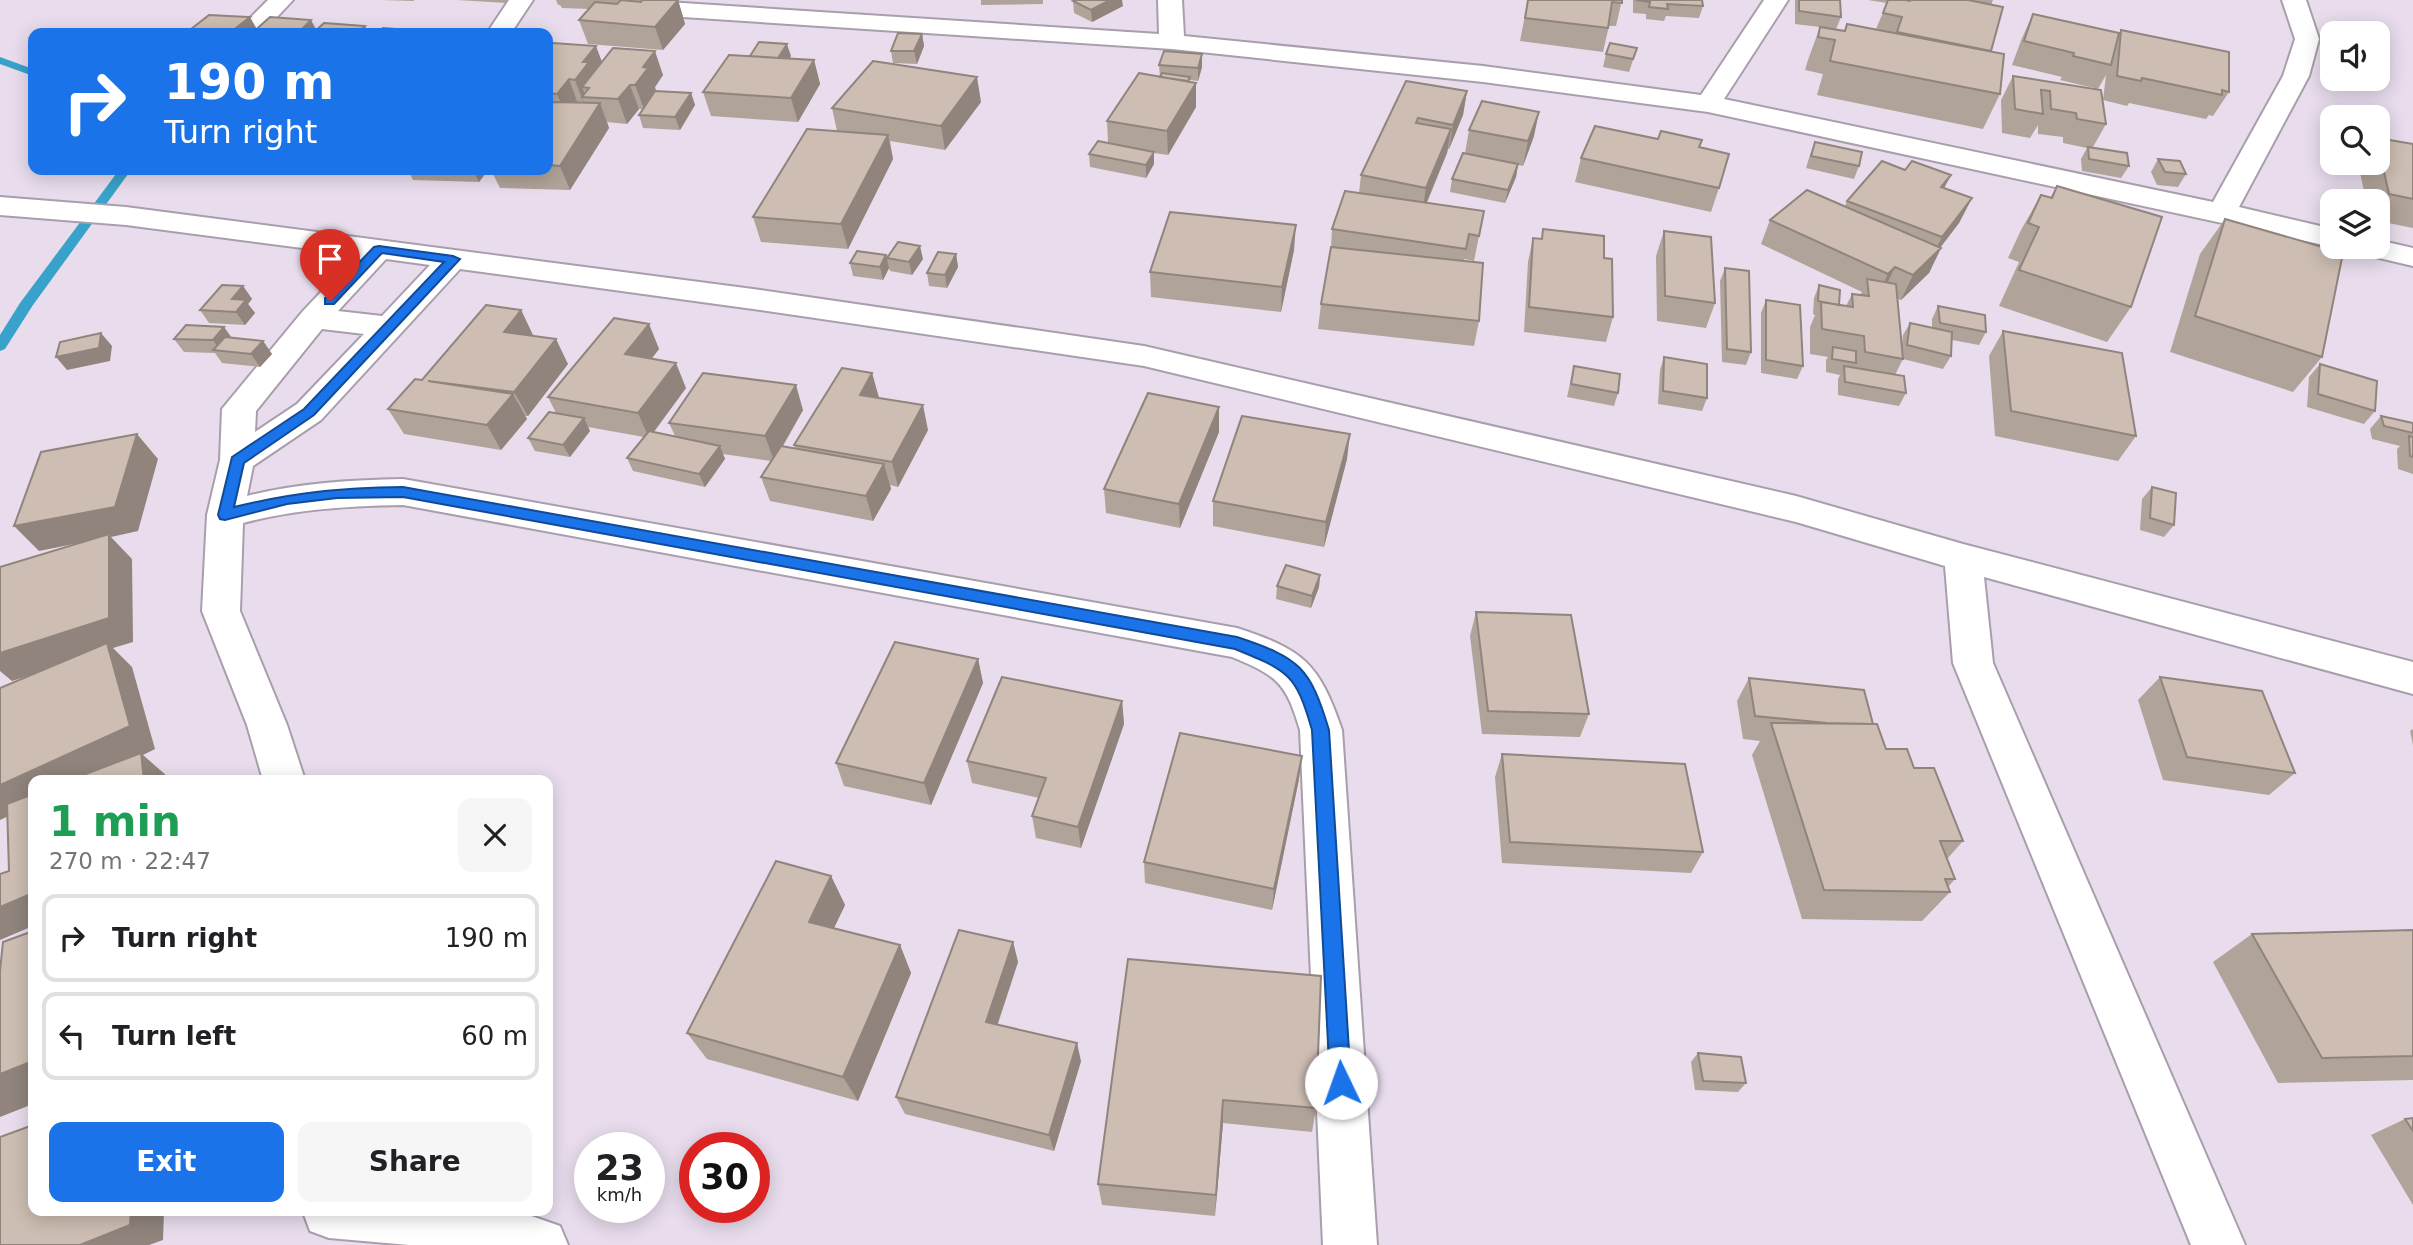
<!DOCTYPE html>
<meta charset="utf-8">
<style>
:root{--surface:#fff;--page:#f6f6f6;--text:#202124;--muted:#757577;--line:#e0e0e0;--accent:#1a73e8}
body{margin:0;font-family:"DejaVu Sans",sans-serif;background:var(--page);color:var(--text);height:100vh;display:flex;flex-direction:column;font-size:26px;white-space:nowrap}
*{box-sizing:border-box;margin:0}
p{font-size:23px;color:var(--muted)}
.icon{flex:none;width:38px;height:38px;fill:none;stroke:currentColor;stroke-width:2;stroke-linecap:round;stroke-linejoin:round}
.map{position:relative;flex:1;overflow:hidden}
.panel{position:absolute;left:28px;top:775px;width:525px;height:441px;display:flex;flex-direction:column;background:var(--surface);border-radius:14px;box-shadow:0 4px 18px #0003}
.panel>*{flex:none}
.top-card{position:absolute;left:28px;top:28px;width:525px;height:147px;border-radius:14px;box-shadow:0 4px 18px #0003;background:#1a73e8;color:#fff;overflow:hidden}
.controls{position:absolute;left:2320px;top:21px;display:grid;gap:14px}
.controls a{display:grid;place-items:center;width:70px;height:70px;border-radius:14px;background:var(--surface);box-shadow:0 4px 18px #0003;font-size:35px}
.speed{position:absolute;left:574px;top:1132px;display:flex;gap:14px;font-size:35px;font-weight:700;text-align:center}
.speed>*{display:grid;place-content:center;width:91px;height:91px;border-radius:50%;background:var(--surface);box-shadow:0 4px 18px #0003;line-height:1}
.speed small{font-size:18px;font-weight:400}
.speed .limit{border:10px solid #d22;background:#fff;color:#111}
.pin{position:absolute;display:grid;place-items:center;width:60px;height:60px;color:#fff;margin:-72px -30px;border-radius:50% 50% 50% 0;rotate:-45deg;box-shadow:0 0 7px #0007}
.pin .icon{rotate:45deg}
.me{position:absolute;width:77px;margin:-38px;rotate:357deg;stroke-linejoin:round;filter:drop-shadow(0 0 5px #0008)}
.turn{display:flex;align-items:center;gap:24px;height:147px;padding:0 21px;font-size:32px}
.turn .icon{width:91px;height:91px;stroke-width:2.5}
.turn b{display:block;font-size:49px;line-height:60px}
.round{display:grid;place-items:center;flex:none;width:74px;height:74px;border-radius:14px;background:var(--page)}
.summary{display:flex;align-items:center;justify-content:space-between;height:119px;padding:0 21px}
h1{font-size:42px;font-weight:800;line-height:52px;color:#1e9e55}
.button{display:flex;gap:14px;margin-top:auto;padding:14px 21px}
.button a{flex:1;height:80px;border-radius:14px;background:var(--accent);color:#fff;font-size:28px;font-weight:800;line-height:80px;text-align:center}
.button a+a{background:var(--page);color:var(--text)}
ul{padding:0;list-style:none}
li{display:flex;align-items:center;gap:21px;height:88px;margin:0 14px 10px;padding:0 7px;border:4px solid var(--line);border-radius:14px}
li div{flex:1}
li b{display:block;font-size:26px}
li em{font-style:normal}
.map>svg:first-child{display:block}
</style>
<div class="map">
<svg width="2413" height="1245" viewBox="0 0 2413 1245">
<rect width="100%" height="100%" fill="#e9dded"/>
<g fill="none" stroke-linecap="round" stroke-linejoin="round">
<path fill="#38a2ca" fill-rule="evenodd" d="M0,57L33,69V76L0,64Z
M119,170H131L33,305L5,349L0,351V335L20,303Z"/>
<g stroke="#a89eac" stroke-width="4">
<path id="minor" d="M268,0H293L262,33H239L241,27Z
M509,0H533L511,33H487Z
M1158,0H1182L1184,36L1483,66L1701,95L1764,0H1788L1724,99L2213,202L2283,76L2295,39L2282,0H2306L2319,39L2309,76L2239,207L2333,229V247L1708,112L1483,82L1172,49L652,15L644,13L640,8L644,3L652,1L1159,34Z
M0,197L126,207L753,289L1144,346L1796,496L1963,544L2413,662V694L1984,577L1993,663L2245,1245H2191L1953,663L1945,566L1796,522L1144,366L753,309L460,269L321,420L253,466L247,496C299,483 349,480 403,479L1237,628C1304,650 1319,663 1342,730L1377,1245H1323L1300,730C1286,683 1278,676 1232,657L403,505C347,506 297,509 243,523L240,611L287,725L305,780H263L247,725L202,611L207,515L220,460L222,409L303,311L356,255L126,225L0,215ZM386,259L430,265L382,316L338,311ZM322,329L364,334L297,404L255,432L256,411Z
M2378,240L2413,248V266L2358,253L2353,247H2378Z
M517,1211L560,1226L568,1245H409L329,1238L310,1231L303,1212Z"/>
</g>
<use href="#minor" fill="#fff" fill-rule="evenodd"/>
</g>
<path fill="#b0a399" d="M381,0H415L413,1Z
M457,0H508L506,3Z
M556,0H678L685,24L663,50L588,44L579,20L589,9L562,8L560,5H558Z
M981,0H1043V4L981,5Z
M1528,0H1622L1616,26H1609L1603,52L1520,41Z
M1633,0H1702L1703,6L1699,18L1666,16L1664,21L1646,19V14L1633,13Z
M1795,0H1840L1841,17L1836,29L1824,27L1844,31L1847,24L1876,29L1887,3L1868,0H1993L1991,5V51L2000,94L1983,129L1817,95L1823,74L1805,70L1808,60L1820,27L1795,24Z
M1073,1L1123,6L1092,22L1074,13Z
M2033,14L2118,36L2121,30L2229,92L2213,116L2209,115L2206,119L2129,103L2127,106L2103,100L2106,75L2098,89L2060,80L2062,77L2012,65L2022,38Z
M922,34L924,46L917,64L893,63L891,51Z
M2378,40L2388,57L2379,69H2378Z
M1637,48L1629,72L1603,67L1606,54Z
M548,50L663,75L655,87L656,91L691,93L695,105L680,130L643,128L639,115L643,109H639L627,124L607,122L609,128L570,190L500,188L491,170H548Z
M1202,54V67L1198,81L1190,80L1196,107L1168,155L1154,153V164L1146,178L1090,167L1089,154L1108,143L1107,121L1160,77L1159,65Z
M750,56H791L789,59L814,60L820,84L798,122L711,116L703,92Z
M2013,76L2101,90L2106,124L2093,147L2129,166L2121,178L2082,171L2081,159L2087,148L2063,143V137L2038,134V125L2030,138L2002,133L2001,100Z
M1406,81L1467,91L1463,115L1449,149H1448L1447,153L1427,203L1484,211L1474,261L1464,259V261L1479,321L1474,346L1318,329L1321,304L1331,248L1332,229L1359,193L1361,175Z
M981,102L945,150L890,141L893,159L848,249L761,242L753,217L837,131L832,108Z
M1469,130L1534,136L1523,166L1518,165L1516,177L1505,203L1450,192L1452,179L1465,153Z
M2378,138L2413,144V228L2378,221V201H2366L2358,163H2378Z
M1658,139L1699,148L1719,188L1711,212L1575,182L1581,158Z
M1815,142L1859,166L1854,179L1806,168L1810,155Z
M2158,159L2186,174L2178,187L2157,185L2151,172Z
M408,170H488L479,182L413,180Z
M1905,170L1951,175L1944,188L1972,198L1959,223L1940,248H1941L1929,273L1901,300L1898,299L1902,344L1903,335L1910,323L1932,328V319L1938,306L1986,332L1979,345L1952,340L1951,356L1943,369L1903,359L1895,375L1906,393L1899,406L1838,395V379L1840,375L1826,372V360L1828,357L1810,354V327L1815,315L1813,314L1814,298L1819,285L1839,305L1846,306L1852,294L1860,295L1862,292L1761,244L1770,220L1845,206L1847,201Z
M2057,186L2131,307L2107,342L1999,306L2019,262L2008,258L2021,230L2041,195L2050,198Z
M2225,219L2322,357L2293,392L2170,352L2200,254Z
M1543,229L1604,258L1613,317L1606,342L1524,332L1528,262L1533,238L1541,239Z
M1664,231L1715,303L1706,328L1657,321L1656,256Z
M1294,250L1281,312L1151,297L1150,272Z
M956,254L958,267L947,288L929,286L927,273Z
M886,255L887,258L923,259L912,275L890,271L889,268L883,280L853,276L850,263Z
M1725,268L1751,352L1746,365L1722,362L1720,281Z
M243,286L252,299L248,304L255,313L245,325L209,323L200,310Z
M1766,300L1803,366L1797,379L1761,373V313Z
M521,310L533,336L568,364L528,416H525L527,419L501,450L404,434L388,409L422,380Z
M649,324L659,349L652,358L686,388L654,432L675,436L669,423L803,410L783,446L795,448L794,445L872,373L879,398L928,430L898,487L890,485L891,489L873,521L770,501L761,477L771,461L723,454L725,459L705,487L633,471L627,458L644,437L588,427L590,431L570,457L535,451L528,438L556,413L548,397Z
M224,327L232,338L263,341L272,354L260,367L222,363L215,353L184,352L174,339Z
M2003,331L2136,436L2118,461L1995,436L1989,356Z
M1664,357L1707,398L1702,411L1658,404L1660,370Z
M2320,364L2375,411L2364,424L2307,407L2309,377Z
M1574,366L1618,393L1614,406L1567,397Z
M2381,416L2413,423V474L2398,469L2397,449L2400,446L2372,439L2370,429Z
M1219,432L1180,528L1106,513L1104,489Z
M1347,459L1324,547L1213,526V501Z
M2152,487L2174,525L2164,537L2140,530L2142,499Z
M1320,575L1319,587L1311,608L1276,599L1277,586Z
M1476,612L1589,714L1580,737L1482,734L1470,636Z
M978,659L983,683L931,805L844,786L836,763Z
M2160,677L2295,773L2269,795L2163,780L2138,700Z
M1749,678L1873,724L1886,749L1914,768L1963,841L1947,859L1955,879L1948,887L1950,892L1922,921L1802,919L1752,755L1760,741L1743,739L1737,701Z
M1122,701L1124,724L1081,848L1036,838L1032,816L1039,798L972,783L967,761Z
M2413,729V745L2410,731Z
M1502,754L1703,852L1691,873L1502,863L1495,777Z
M1299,779L1272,910L1145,883L1144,862Z
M831,876L845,905L834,928L900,945L911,973L858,1101L707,1059L687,1033Z
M2413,930V1080L2278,1083L2213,962L2252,934Z
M1013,942L1018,962L998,1024L1081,1061L1054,1151L905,1114L896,1097Z
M1128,959L1316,1108L1312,1132L1223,1123L1215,1216L1102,1205L1098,1184Z
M1698,1053L1746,1083L1738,1092L1695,1090L1691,1062Z
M2413,1118V1205L2371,1135L2405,1119Z"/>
<path fill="#90847d" d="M678,0L685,24L663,50L655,27Z
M1110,0H1122L1123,6L1092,22L1091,10Z
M250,17L259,33H233L232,31Z
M311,20L318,33H298Z
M365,26L369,33H357Z
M922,34L924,46L917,64L914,51Z
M787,44L791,56L777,77L774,65Z
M596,46L605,70L589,88L582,87L586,97H582L584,104L575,80L583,62Z
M655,51L663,75L655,87L656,92L644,109L635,85L643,67Z
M1202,54V67L1198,81V68Z
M814,60L820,84L798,122L791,98Z
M977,77L981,102L945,150L941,126Z
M569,79L578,104L567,118L557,94Z
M1196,83V107L1168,155L1167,131Z
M630,85L639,109L627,124L618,99Z
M1467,91L1463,115L1449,149L1453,125Z
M691,93L695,105L680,130L675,117Z
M600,103L609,128L570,190L560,166Z
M1539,112L1534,136L1523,166L1528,141Z
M1451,129L1447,153L1422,213L1426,188Z
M888,135L893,159L848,249L841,224Z
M1154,152V164L1146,178V165Z
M1518,164L1516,177L1505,203L1508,190Z
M473,170H488L479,182Z
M1951,175L1938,199L1941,187Z
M1972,198L1959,223L1936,253L1941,248L1929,273L1901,300L1913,275L1932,257L1942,237Z
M1296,225L1294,250L1281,312L1282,287Z
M920,246L923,259L912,275L909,262Z
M956,254L958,267L947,288L945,275Z
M886,255L889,268L883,280L880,267Z
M1895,267L1883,292L1876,299L1888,274Z
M243,286L252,299L248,304L255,313L245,325L236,312L232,299Z
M521,310L533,335L517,357L504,332Z
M649,324L659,349L636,379L625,354Z
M224,327L233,340L220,350L213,340Z
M101,333L112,346L110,361L67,370L56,357Z
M556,339L568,364L528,416L514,392Z
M263,341L272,354L260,367L251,354Z
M676,363L686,388L649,438L638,413Z
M872,373L879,398L860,395Z
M796,385L803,410L774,461L765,436Z
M513,394L527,419L501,450L487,425Z
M923,405L928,430L898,487L892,462Z
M1219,407V432L1180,528L1179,504Z
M584,418L590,431L570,457L563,445Z
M137,434L158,459L138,531L111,537L132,559L133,642L113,648L132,667L155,749L143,755L167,776V780H33V805L0,820V785L109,650L12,681L0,671V653L109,537L39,551L14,526Z
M1350,434L1347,459L1324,547L1326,522Z
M720,446L725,459L705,487L699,474Z
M884,464L891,489L873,521L866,496Z
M1320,575L1319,587L1311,608L1312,596Z
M978,659L983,683L931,805L924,783Z
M1122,701L1124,724L1081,848L1078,827Z
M1302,756L1299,779L1272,910L1274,889Z
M831,876L845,905L823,951L809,922Z
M33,893V926L0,940V907Z
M1013,942L1018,962L992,1040L986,1022Z
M900,945L911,973L858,1101L843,1077Z
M1077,1043L1081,1061L1054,1151L1049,1135Z
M33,1061V1104L0,1117V1074Z
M1223,1100V1123L1215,1216L1216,1195Z
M131,1211H164L163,1240L149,1245H80Z"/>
<path fill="#cdbdb2" stroke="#90847d" stroke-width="2" d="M621,0L641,2L642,0H678L655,27L579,20L595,2L617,4Z
M1076,0H1110L1091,10L1073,1Z
M1528,0H1622V3L1612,2L1608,28L1525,18Z
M1636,0H1702L1703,6L1667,4L1668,9L1649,7L1650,2Z
M1799,0H1840L1841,17L1799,11Z
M1888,0H1905L1910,1L1911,0H1968L2003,7L1991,51L1897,32L1902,17L1883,13Z
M2033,14L2119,33L2111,65L2073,56L2074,53L2024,41Z
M209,15L250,17L232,31L239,32L236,33H186Z
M270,17L311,20L298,33H252Z
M324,23L365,26L357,33H313Z
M1847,24L2004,54L2000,94L1830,61L1835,40L1818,37L1820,27L1845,31Z
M383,28L423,31L421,33H378Z
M2121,30L2229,52V92L2222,90V95L2142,78L2141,81L2117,76Z
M898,33L922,34L914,51H891Z
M2378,40L2383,41L2388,57L2378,55Z
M759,42L787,44L778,58L750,56Z
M553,43L596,46L583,62H589L575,80L569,79L557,94L548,93V50Z
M1610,43L1637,48L1633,59L1606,54Z
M613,48L655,51L643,67L648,68L635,85H630L618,99L582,97L589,88L582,87Z
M1164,51L1202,54L1198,68L1159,65Z
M729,55L814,60L791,98L703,92Z
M873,61L977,77L941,126L832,108Z
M1139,73L1196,83L1167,131L1107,121Z
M1162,73L1190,77L1188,81L1160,77Z
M2013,76L2101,90L2106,124L2077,119L2076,113L2051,109L2050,91L2041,90L2043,114L2015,109Z
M1406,81L1467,91L1453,125L1418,118L1416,123L1451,129L1426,188L1361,175Z
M655,91L691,93L675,117L639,115Z
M1482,101L1539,112L1528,141L1469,130Z
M548,102L600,103L560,166L548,165Z
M1595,126L1658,139L1661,131L1702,140L1699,147L1729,154L1719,188L1581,158Z
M807,129L888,135L841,224L753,217Z
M2378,138L2413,144V199L2389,194L2378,146Z
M1098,141L1154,152L1146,165L1089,154Z
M1815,142L1862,152L1859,166L1811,156Z
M2088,147L2127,153L2129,166L2089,159Z
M1463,153L1518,164L1508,190L1452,179Z
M2158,159L2180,161L2186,174L2165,172Z
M1882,161L1905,170L1912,161L1951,175L1941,187L1972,198L1942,237L1847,201Z
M2057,186L2162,217L2131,307L2019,270L2039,227L2028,223L2041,195L2052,198Z
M1807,190L1941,248L1913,275L1895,267L1888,274L1770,220Z
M1345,191L1484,211L1479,236L1469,234L1466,249L1332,229Z
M1170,212L1296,225L1282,287L1150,272Z
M2225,219L2343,253L2322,357L2195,316Z
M1543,229L1604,236V258L1612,259L1613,317L1529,307L1533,238L1542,239Z
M1664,231L1711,237L1715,303L1665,296Z
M898,242L920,246L909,262L887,258Z
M1331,247L1483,263L1479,321L1321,304Z
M857,251L886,255L880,267L850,263Z
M938,252L956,254L945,275L927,273Z
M1725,268L1749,271L1751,352L1727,349Z
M1867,279L1896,284L1903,359L1865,352L1864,336L1822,329L1821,302L1853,307L1852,294L1869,296Z
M222,285L243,286L232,299L246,300L236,312L200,310Z
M1819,285L1840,290L1839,305L1818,301Z
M1766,300L1800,305L1803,366L1766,360Z
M486,305L521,310L504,332L556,339L514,392L428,381L513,394L487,425L388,409L415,379L422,380Z
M1938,306L1985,315L1986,332L1940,323Z
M614,318L649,324L625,354L676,363L638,413L548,397Z
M1910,323L1952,332L1951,356L1907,345Z
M186,325L224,327L213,340L174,339Z
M2003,331L2122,353L2136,436L2011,411Z
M101,333L99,348L56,357L60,342Z
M225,337L263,341L251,354L213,350Z
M1833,347L1856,351V363L1832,359Z
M1664,357L1707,364V398L1663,391Z
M2320,364L2377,381L2375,411L2318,394Z
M1574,366L1620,374L1618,393L1571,384Z
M1844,366L1904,376L1906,393L1845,382Z
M842,368L872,373L860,395L923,405L892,462L794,445Z
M703,373L796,385L765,436L669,423Z
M1148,393L1219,407L1179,504L1104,489Z
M549,412L584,418L563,445L528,438Z
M1242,416L1350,434L1326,522L1213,501Z
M2381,416L2413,423V433L2384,426Z
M649,431L720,446L699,474L627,458Z
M137,434L115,507L14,526L41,452Z
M2409,436L2413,437V457L2410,456Z
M781,446L884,464L866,496L761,477Z
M2152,487L2176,493L2174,525L2150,518Z
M109,534V618L0,653V567Z
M1286,565L1320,575L1312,596L1277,586Z
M1476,612L1571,615L1589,714L1488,711Z
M895,642L978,659L924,783L836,763Z
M107,643L130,726L0,785V688Z
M1002,677L1122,701L1078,827L1032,816L1046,778L967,761Z
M2160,677L2262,691L2295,773L2187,757Z
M1749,678L1864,690L1873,724L1827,723L1755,716Z
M1771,723L1877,724L1886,749H1907L1914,768H1934L1963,841H1940L1955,879H1945L1950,892L1824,890Z
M1180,733L1302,756L1274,889L1144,862Z
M141,753L144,780H70Z
M1502,754L1685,764L1703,852L1510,842Z
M33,794V893L0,907V874L9,871L7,804Z
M776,861L831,876L809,922L900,945L843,1077L687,1033Z
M959,930L1013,942L986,1022L1077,1043L1049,1135L896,1097Z
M2413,930V1056L2322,1058L2252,934Z
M33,931V1061L0,1074V971L3,942Z
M1128,959L1321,976L1316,1108L1223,1100L1216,1195L1098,1184Z
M1698,1053L1741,1057L1746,1083L1703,1081Z
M2413,1118V1131L2405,1119Z
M33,1125V1211H131L130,1225L80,1245H0V1137Z"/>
<path fill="#1a73e8" stroke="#114b97" stroke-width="2" d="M379,246L453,256L460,259L314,415L244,463L234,507C296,492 340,488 403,487L1237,637C1300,658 1310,667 1329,730L1351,1083L1348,1090L1341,1093L1333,1090L1330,1083L1312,730C1296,674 1289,671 1235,649L403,497L337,498L287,504L225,520L220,519L218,515L232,457L304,409L444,262L382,253L334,304H325V298L374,247Z"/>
</svg>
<div class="controls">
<a><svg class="icon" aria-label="sound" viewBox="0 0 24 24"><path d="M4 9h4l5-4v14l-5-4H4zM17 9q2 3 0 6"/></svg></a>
<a><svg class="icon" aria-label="search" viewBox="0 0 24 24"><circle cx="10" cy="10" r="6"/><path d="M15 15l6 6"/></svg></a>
<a><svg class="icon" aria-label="layers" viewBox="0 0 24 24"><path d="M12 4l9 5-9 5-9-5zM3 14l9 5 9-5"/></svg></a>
</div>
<div class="speed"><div>23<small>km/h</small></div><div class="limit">30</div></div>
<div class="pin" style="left:330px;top:301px;background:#d93025"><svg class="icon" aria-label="arrive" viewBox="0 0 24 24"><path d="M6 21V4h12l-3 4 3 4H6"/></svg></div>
<svg class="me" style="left:1341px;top:1083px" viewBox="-20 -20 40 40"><circle r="19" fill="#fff"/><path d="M0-13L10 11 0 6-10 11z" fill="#1a73e8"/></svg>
<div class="top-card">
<div class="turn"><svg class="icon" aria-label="right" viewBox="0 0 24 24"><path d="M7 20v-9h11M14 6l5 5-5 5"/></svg><div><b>190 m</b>Turn right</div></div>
</div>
<section class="panel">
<div class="summary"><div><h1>1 min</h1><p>270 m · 22:47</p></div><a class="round"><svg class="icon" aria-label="close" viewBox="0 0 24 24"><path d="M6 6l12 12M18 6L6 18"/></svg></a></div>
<ul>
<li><svg class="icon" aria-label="right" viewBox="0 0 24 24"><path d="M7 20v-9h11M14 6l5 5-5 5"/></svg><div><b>Turn right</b></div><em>190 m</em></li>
<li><svg class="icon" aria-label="left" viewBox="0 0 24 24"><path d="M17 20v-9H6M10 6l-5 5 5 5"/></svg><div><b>Turn left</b></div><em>60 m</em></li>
</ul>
<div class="button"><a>Exit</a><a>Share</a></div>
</section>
</div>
